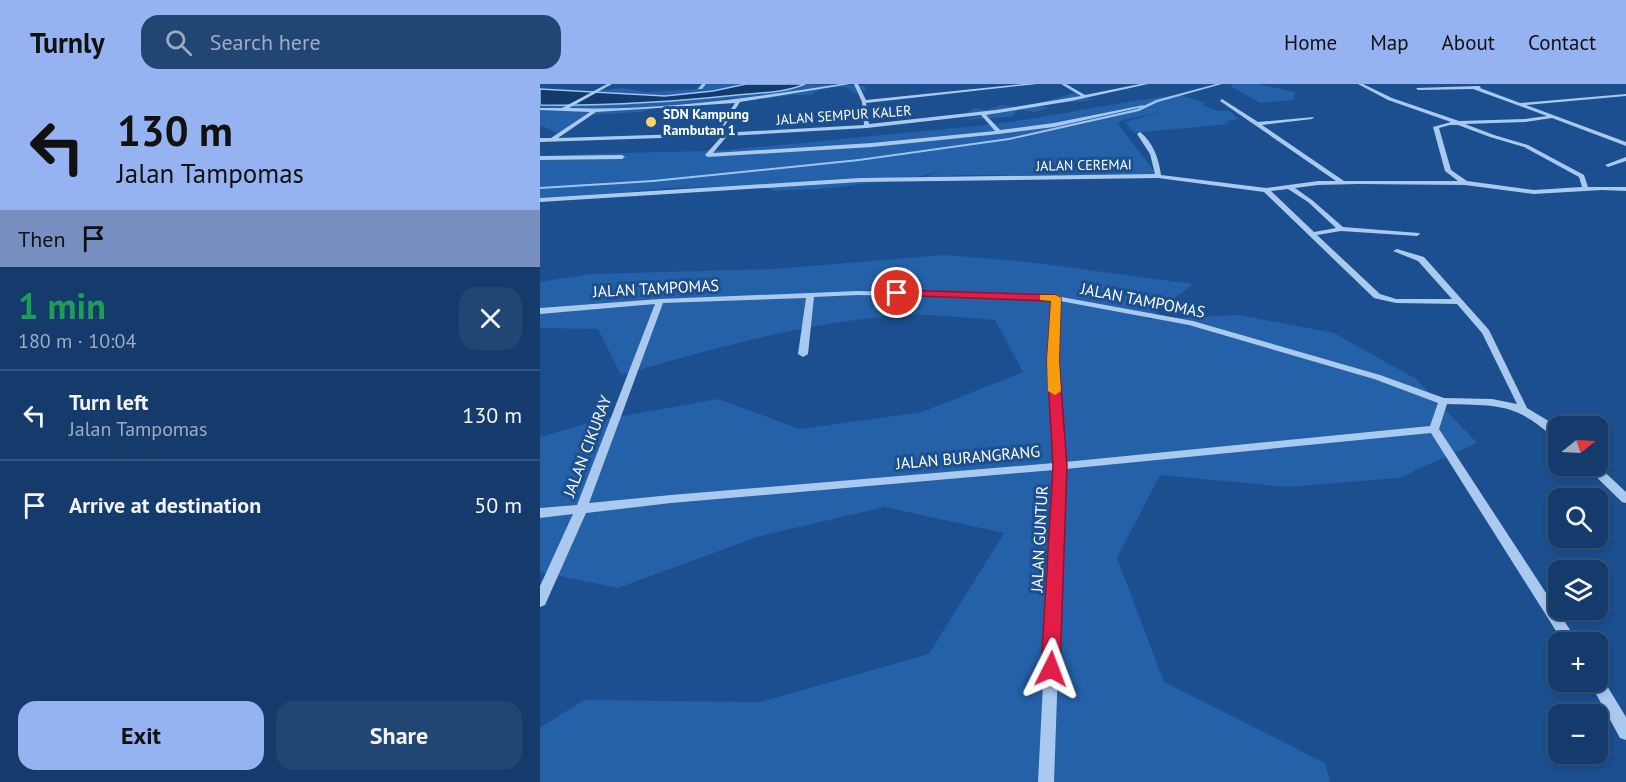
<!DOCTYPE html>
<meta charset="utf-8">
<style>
:root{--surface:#143b6b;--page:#214673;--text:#f1f3f6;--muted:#9dadc1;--line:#33557e;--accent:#95b2f1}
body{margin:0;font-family:"PT Sans",sans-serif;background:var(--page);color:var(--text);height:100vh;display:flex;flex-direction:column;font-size:22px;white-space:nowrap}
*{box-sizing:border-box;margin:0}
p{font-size:20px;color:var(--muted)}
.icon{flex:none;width:33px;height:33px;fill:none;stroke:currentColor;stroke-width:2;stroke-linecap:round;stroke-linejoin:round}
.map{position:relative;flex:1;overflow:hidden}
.panel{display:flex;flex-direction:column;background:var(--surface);width:540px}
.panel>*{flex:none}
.hud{background:#95b2f1;color:#111;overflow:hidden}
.needle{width:39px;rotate:72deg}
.fabs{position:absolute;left:1008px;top:332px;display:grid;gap:12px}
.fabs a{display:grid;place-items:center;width:60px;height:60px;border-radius:12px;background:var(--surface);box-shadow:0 3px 9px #0003,0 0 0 2px var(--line);font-size:30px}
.pin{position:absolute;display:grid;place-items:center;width:51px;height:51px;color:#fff;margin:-26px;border:3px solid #fff;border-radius:50%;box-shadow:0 2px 6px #0007}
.me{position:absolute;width:66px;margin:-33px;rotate:3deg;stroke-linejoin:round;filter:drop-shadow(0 0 4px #0008)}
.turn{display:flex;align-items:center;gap:21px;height:126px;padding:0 18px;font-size:27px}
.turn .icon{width:78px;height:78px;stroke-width:2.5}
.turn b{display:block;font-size:42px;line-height:51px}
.then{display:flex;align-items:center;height:57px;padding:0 18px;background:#0003;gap:12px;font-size:22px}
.round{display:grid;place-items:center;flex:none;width:63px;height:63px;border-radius:18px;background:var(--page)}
.headline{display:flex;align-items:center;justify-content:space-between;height:102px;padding:0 18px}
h1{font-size:36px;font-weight:600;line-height:45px;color:#1e9e55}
.button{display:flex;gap:12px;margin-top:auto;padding:12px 18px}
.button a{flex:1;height:69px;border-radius:18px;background:var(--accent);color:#111;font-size:24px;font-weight:600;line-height:69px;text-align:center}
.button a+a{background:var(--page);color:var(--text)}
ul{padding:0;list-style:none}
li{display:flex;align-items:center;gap:18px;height:90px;padding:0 18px;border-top:2px solid var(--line)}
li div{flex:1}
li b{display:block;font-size:22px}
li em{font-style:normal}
header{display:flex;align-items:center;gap:36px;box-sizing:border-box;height:84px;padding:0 30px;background:var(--accent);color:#111}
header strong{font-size:28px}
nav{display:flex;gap:33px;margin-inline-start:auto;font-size:21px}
.search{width:420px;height:54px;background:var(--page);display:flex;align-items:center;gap:15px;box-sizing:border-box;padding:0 21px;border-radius:18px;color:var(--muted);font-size:22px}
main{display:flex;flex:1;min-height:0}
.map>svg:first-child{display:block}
</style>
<header>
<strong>Turnly</strong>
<div class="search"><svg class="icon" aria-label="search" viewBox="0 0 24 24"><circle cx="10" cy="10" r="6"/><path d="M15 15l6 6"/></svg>Search here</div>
<nav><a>Home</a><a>Map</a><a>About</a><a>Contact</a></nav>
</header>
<main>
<section class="panel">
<div class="hud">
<div class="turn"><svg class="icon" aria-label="left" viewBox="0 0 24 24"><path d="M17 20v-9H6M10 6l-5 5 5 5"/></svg><div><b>130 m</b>Jalan Tampomas</div></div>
<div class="then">Then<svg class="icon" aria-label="arrive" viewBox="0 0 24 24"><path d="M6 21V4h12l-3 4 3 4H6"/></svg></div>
</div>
<div class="headline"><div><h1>1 min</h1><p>180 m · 10:04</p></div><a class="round"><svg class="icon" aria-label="close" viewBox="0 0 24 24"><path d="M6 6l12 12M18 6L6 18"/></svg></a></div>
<ul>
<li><svg class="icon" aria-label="left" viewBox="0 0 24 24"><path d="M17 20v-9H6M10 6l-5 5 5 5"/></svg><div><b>Turn left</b><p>Jalan Tampomas</p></div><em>130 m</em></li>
<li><svg class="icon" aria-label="arrive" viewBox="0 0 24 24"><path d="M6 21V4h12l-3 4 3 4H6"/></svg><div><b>Arrive at destination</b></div><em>50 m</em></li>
</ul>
<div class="button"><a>Exit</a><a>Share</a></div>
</section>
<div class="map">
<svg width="1086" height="698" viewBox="0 0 1086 698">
<rect width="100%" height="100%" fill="#1b4f8f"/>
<path fill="#2461a8" d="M161,0H205L172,7L125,12L53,7L82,4L106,8L156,5Z
M265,0L324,2L326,6L316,10C313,8 310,6 307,4C299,1 277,5 271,11H252L211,16L189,14L160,22L118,23L101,28L47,31L40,34V38L26,47L16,49L0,41V21C66,22 131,18 197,11C219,9 244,9 265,0Z
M695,0H716L755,8L754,16L720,19L690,2Z
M534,9L548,10L537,12L538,14L556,15C537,20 517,17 498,22L510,24L495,28L478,26L471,33L420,36L465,28L427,29L434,24L446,26L462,21L475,23L489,22Z
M634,12H643L667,19L663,21L677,27H690L699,35L687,37L689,40L594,49L585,38L623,28L582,36L578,40L618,92L428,91L384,93L402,87L376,93L291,104L235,107L222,101L130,104L0,116V73C61,68 121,69 182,66C264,60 345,50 427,43C497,37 564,19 634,12Z
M404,171L489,178L653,200L607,235L700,231L794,249L876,295L937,359L859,394L747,403L620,391L577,474L624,598L785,679L790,698H0V644L44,616L220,618L389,570L464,449L345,423L220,452L78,504L0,488V353L55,337L178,315L260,345L382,328L483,288L455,236C425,234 394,230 364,231C266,238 174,264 81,291L58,245L0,244V198L50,190L233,185Z"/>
<path fill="#123a6d" stroke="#9cc4f0" stroke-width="1.5" d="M206,0H265C244,9 219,9 197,11C131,18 66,22 0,21V5L125,12L173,7Z"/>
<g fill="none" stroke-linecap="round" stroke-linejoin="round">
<path fill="#9cc4f0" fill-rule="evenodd" d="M676,0H682L618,18L599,27L469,56L319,77L113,98L0,105V103L113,96L319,75L469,54L597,25L616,16Z"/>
<path fill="#a9c9ee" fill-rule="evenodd" d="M67,0H72L29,24C119,27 210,14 300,0H310L200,18L180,49L324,41L322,18L314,0H318L326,16L483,0H497L326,19L329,40L456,26L541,12L521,0H526L545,11L600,0H608L531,17L446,31L460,46L514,39L604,21L602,23L514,43L459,50L332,63L168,73L165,71L182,52L0,58V54H11L50,28L0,26V24H22ZM195,19L175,49L18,54L56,28ZM441,31L455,47L332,59L173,69L187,52L327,44Z
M162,0H166L162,5H158Z
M818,0H823L852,14L919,37L985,35L1007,32L933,5L878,6L876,4L939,2L941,3L940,4L980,19L1086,10V12L986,21L1086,58V62L1012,34L985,38L925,40L954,51L988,61L1044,91L1048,103H1086V107L1062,106L994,110L925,101L818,100L778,101L755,104L772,116L803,143L879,149L880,150L877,152L801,147L777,151L840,210L856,215H912L878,177L853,167L857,165L884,173L949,246L987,324L1007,336L1018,346V355L1014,354C974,318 958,322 907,320L899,345L1038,558H1023L891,349L525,385L514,698H498L514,386L131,419L46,429L5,521L0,523V502L33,430L0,434V424L37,421L115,220L0,230V224L120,215L318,207L516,212L653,237L840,291L904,314L952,315L977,320L942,249L917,220L856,219L834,214L724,108L618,94L320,98L0,118V114L320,94L615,90L610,70L597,50L600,48C613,58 619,75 621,91L726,104L778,97H796L680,17L682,15L718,38L774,33L772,35L722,41L804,97H918L905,87L893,43L911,38L848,16ZM910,41H918L950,53L984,63L1039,93L1042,103L994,106L927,97L911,86L899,44ZM748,105L768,118L796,144L774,148L731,107ZM318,211L512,216L508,276L514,379L131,411L49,419L123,219L266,214L258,270L263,273L268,270L274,213ZM520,217L649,241L834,295L898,319L890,342L525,378L518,276Z
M0,72L82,71L85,73L82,75L0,76Z
M1086,73V77L1068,83L1065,81Z
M1044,381H1057L1086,408V419L1082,418Z
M1058,591L1061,592L1086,633V656L1080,654L1049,597H1058Z"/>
</g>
<path fill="#e11d48" stroke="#92132f" stroke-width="1.5" d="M357,206L516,211L521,214L519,276L527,382L520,585L517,591L511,594L504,591L501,585L513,382L507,276L511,217L353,211V207Z"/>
<path fill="#f59e0b" d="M500,211H516L521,214L519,276L521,307L515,311L508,307L507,276L511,217L500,216Z"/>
<circle fill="#ffd166" stroke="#1b4f8f" stroke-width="2" cx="111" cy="38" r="6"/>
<g text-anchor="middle" stroke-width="6" stroke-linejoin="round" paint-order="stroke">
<g font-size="14" font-weight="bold" fill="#fff" stroke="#1b4f8f" text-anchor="start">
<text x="123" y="35">SDN Kampung<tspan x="123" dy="16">Rambutan 1</tspan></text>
</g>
<g font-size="14" fill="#fff" stroke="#1b4f8f">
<text transform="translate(304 31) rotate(-4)" y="5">JALAN SEMPUR KALER</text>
<text transform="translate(544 81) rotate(-1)" y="5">JALAN CEREMAI</text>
</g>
<g font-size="16" fill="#fff" stroke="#1b4f8f">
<text transform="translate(116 204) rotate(-3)" y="6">JALAN TAMPOMAS</text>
<text transform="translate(603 216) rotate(11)" y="6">JALAN TAMPOMAS</text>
<text transform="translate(47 362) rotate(-69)" y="6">JALAN CIKURAY</text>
<text transform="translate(428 373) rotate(-5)" y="6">JALAN BURANGRANG</text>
<text transform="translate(499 455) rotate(-87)" y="6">JALAN GUNTUR</text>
</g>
</g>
</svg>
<div class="fabs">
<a><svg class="needle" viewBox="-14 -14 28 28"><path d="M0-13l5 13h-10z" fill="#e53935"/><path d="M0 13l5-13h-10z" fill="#9dadc1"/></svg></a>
<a><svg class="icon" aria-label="search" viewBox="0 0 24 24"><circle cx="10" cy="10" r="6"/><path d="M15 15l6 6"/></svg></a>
<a><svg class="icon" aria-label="layers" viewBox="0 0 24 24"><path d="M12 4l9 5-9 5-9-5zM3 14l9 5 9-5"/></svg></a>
<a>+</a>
<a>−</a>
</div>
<div class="pin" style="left:357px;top:209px;background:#d93025"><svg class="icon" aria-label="arrive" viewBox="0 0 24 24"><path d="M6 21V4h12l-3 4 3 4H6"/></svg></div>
<svg class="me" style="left:511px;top:585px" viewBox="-20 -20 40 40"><path d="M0-17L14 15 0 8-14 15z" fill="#e11d48" stroke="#fff" stroke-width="4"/></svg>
</div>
</main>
